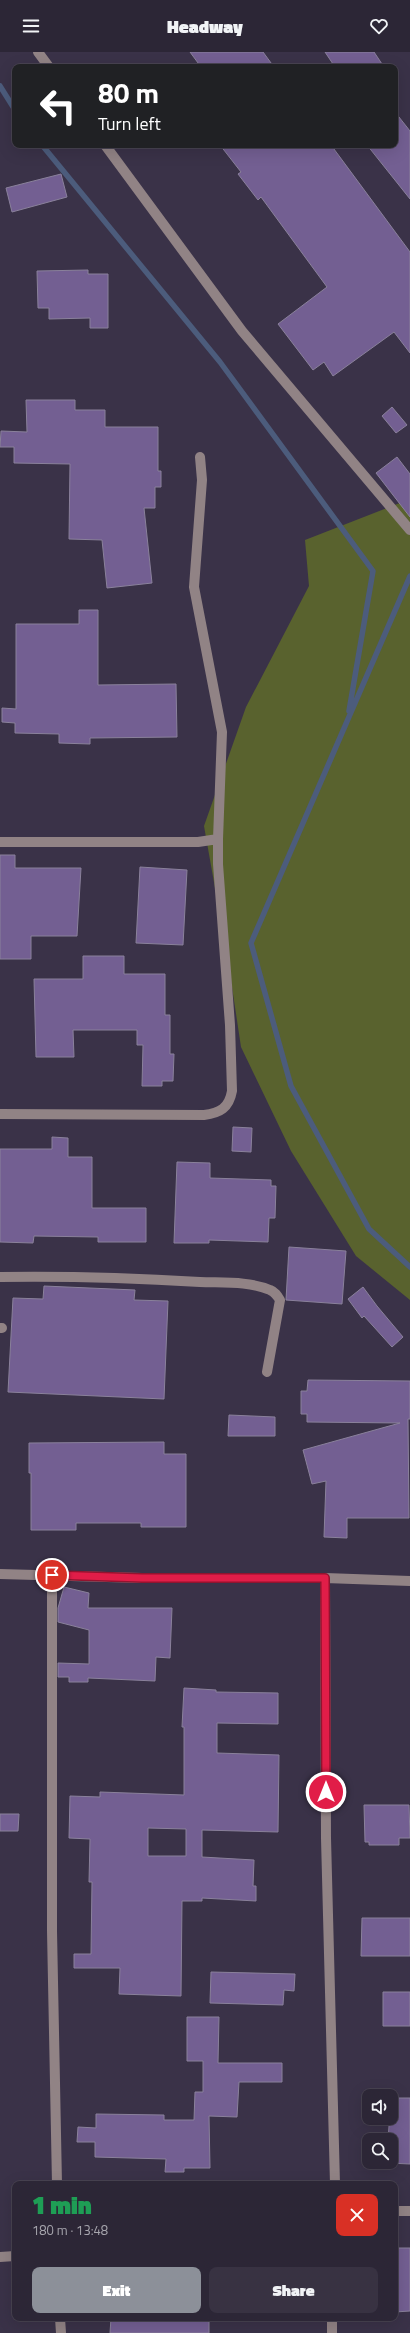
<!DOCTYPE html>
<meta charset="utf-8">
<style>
:root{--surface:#2c2636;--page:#383242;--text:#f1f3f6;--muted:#a6a5ad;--line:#484351;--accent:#8c9099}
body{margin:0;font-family:"Titillium Web",sans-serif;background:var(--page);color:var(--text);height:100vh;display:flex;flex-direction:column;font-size:15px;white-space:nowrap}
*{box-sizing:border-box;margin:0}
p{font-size:13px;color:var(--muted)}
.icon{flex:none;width:22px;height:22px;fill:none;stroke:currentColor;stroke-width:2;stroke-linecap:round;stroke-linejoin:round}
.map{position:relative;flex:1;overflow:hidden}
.side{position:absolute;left:12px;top:2129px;width:386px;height:140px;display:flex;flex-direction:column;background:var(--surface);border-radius:8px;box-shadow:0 4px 16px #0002,0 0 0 1px var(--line)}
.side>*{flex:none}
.hud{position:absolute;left:12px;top:12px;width:386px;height:84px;border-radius:8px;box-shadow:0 4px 16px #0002,0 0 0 1px var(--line);background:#202124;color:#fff;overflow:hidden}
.controls{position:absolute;left:362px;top:2037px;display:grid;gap:8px}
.controls a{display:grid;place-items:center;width:36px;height:36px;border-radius:8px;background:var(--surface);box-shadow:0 4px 16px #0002,0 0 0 1px var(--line);font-size:20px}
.pin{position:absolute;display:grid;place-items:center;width:34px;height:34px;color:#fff;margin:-17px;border:2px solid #fff;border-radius:50%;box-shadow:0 1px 4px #0007}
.me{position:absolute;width:44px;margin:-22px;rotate:0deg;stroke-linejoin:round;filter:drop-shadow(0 0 3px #0008)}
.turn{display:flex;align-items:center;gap:14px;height:84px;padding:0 20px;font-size:18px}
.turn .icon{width:52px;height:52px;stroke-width:2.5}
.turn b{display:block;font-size:28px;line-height:34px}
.round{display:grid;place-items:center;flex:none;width:42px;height:42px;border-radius:8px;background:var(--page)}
.head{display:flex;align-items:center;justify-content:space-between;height:68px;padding:0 20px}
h1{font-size:24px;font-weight:800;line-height:30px;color:#1e9e55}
.button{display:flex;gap:8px;margin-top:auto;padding:8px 20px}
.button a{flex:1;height:46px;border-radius:8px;background:var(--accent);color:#fff;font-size:16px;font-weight:800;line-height:46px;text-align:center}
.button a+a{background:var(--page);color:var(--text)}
header{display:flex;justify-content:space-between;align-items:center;height:52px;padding:0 20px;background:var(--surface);font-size:18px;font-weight:800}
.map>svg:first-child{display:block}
</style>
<header><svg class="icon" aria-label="menu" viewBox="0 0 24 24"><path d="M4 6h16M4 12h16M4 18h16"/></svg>Headway<svg class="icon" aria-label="heart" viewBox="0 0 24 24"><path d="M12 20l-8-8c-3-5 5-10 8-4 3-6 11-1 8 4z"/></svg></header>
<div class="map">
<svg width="410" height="2281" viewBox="0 0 410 2281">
<rect width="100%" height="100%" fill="#3a3248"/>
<path fill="#59622e" d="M410,447V1248L356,1204L291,1099L241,995L229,915L204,774L246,655L309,534L305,488Z"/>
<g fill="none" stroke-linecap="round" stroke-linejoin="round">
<path stroke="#4c5c7c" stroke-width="5.5" d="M0,34L15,58
M42,93L220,310L373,519L349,659
M410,524L251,891L291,1034L369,1177L410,1215"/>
</g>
<path fill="#735f92" stroke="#8a819b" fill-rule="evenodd" d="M190,0H263L274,15H201Z
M325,0H374L384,15H335Z
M395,60L410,79V147L367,93H395Z
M220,93H331L410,200V301L394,280L333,324L324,310L313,318L278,272L327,235L261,145L258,148L238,122L241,120Z
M61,122L67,145L12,160L6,136Z
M88,218V222H108V276H90V266L49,267V256H38L37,219Z
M26,348H75V358H105V375H158V419H161V435H155V456H144L152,531L107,536L102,488L69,487L70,412L14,411V395H0L1,379L27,380Z
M392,355L407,373L396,381L382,364Z
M397,405L410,422V465L376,421Z
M79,558H98V633L176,632L177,685L90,686V692L59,691V682L15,681V671L2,670V656L16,657V572H79Z
M0,803H15V816H81L77,884H31V907H0Z
M140,815L187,818L183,893L136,891Z
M83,904H124V922H165V963H170V1002H174L173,1029H162V1034H142L143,993H137V978H73L74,1005H36L34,927H83Z
M233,1075L252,1076L251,1100L232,1099Z
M52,1085L68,1086V1105H92V1156H146V1190H98V1185L34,1184L33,1191L0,1190V1097H52Z
M177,1110L210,1111V1126L271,1128V1134H276L275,1166H269L268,1190L209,1188V1191H174Z
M289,1195L346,1199L342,1252L286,1248Z
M44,1234L135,1238L134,1248L168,1249L164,1347L8,1340L13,1246L43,1247Z
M363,1235L377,1254L403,1285L392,1295L364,1264L362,1266L348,1247Z
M308,1328L410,1329V1367H408L409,1466H347V1486L324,1485L326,1429L312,1432L303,1398L400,1371L307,1370V1362H301V1339H307Z
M229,1363L275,1365V1384H228Z
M164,1390V1402H186V1475H141V1471H76V1478H31V1421H29V1391Z
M64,1535L89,1541L88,1556H172L170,1606L156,1605L155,1629L88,1626V1630H69V1625H58V1611L89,1612V1578L58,1570V1556Z
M184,1636L216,1638V1640L278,1641V1672L217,1671V1701L279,1703L278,1780L202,1778V1805L254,1808L253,1834H256V1849L202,1846V1849H182L181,1944L119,1942L120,1916H74V1902H91L92,1830H89L90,1787L69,1786L70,1744L100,1745V1740L184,1743V1675H182ZM148,1776L186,1777V1804H148Z
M364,1753H409L410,1786H399V1793H369V1790H365Z
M0,1762H19L18,1779H0Z
M362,1866H410V1904H361Z
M211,1920L295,1922L294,1939L284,1938L283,1953L210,1951Z
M383,1940H410V1974H383Z
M187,1965H219L218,2011H282V2030H239L237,2065L209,2064L210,2116H184V2120H165L166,2107L95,2105V2090H77L78,2075L96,2076V2062L164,2063V2068H194L195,2040H203V2009H187Z
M391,2046H410V2112L388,2111L391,2110V2088H388Z
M395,2196H410V2259L395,2260Z
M111,2266H209V2281H110Z"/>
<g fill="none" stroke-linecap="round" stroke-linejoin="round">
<path stroke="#918385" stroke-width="10" d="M38,0L49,15
M105,93L242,279L410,478
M0,790H198L218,787L222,680L194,535L202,428L200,405
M0,1062L204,1063C220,1061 229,1056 232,1039L230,973L218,812V787
M0,1225C67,1224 134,1226 200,1230C222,1231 249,1229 270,1238C275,1240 277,1243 280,1248L267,1320
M0,1276H2
M0,1522L142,1526H325L410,1529
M52,1523V1879L57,2132
M325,1526L326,1786L335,2132
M395,2159H410
M0,2205L15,2204
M60,2266L61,2281
M332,2281V2266"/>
</g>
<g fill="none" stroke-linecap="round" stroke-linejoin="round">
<g stroke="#92132f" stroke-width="10">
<path id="route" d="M52,1523L142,1526H325L326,1740"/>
</g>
<use href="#route" stroke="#e11d48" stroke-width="7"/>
</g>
</svg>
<div class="controls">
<a><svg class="icon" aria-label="sound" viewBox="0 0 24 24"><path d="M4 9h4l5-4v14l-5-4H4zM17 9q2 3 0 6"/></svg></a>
<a><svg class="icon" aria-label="search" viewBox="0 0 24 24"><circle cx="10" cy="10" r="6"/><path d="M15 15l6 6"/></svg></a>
</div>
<div class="pin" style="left:52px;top:1523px;background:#d93025"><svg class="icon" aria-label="arrive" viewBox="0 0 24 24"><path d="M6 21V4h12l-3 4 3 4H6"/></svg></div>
<svg class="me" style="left:326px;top:1740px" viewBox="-20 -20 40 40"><circle r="17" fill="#e11d48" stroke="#fff" stroke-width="3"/><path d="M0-11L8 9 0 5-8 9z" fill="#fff"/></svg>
<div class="hud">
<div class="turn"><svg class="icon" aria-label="left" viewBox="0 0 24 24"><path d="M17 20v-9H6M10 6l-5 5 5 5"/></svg><div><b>80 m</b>Turn left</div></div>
</div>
<section class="side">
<div class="head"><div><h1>1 min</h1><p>180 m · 13:48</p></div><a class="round" style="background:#d93025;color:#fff"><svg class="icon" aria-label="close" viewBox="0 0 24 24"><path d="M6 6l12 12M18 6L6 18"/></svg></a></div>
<div class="button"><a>Exit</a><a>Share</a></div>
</section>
</div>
